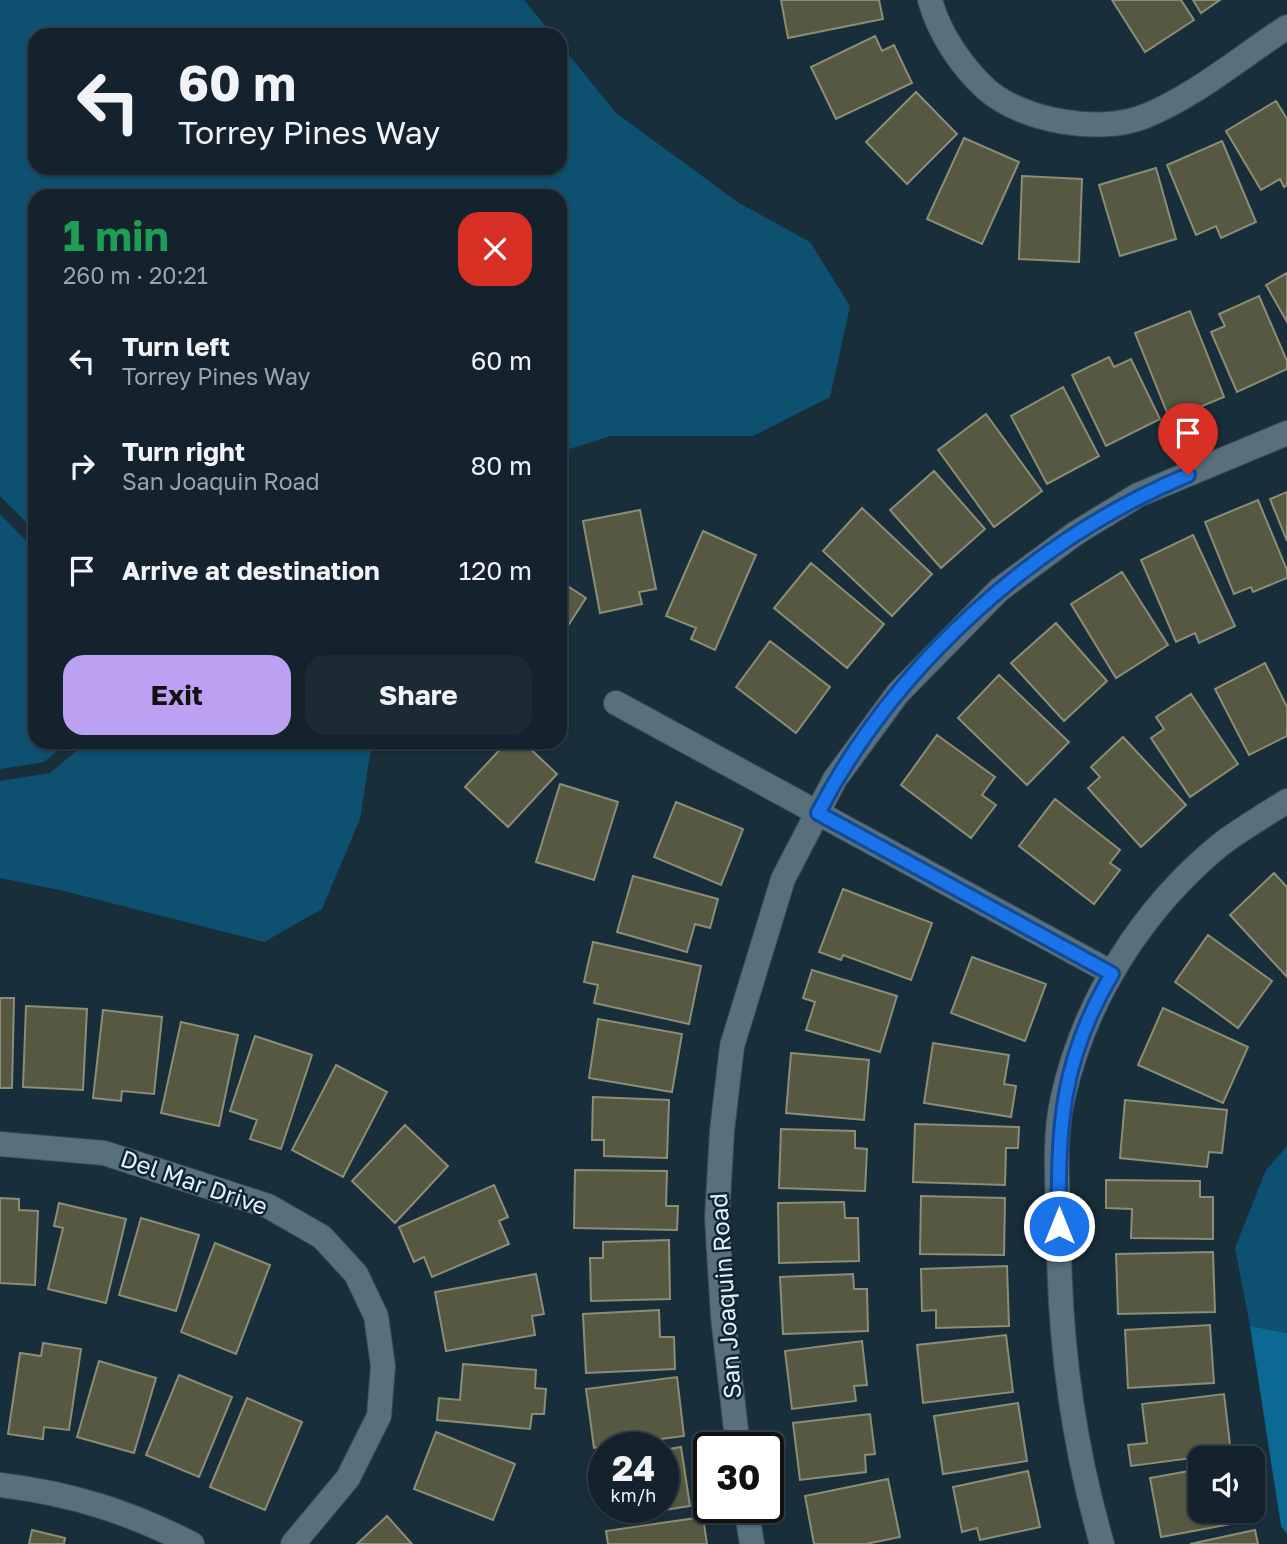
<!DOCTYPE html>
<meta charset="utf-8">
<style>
:root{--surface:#13222c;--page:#1c2a34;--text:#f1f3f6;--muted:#9da4a9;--line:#323f48;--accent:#bca0f2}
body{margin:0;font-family:"Golos Text",sans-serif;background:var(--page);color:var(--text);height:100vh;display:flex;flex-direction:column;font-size:26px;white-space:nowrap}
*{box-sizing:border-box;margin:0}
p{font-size:23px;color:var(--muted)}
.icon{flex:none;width:38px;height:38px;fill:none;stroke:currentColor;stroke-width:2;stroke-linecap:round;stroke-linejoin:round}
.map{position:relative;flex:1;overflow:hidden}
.side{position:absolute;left:28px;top:189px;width:539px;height:560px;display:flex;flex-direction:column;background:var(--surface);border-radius:21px;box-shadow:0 2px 5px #0004,0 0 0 2px var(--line)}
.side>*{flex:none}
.banner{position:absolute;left:28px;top:28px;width:539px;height:147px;border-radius:21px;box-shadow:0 2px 5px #0004,0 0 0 2px var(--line);background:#13222c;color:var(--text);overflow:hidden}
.tools{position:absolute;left:1188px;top:1446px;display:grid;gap:14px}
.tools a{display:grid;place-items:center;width:77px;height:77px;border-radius:14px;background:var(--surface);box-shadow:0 2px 5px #0004,0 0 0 2px var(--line);font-size:35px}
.speed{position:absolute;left:588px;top:1432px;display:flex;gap:14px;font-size:35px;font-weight:700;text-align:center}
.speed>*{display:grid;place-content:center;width:91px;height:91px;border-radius:50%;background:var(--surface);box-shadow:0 2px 5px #0004,0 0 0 2px var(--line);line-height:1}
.speed small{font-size:18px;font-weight:400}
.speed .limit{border:4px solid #111;border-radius:10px;background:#fff;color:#111}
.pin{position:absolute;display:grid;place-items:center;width:60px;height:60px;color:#fff;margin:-72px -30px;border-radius:50% 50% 50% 0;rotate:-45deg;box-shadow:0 0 7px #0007}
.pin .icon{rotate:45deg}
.me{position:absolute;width:77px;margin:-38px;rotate:0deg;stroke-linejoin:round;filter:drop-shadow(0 0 5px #0008)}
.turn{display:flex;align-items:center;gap:24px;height:147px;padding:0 35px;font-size:32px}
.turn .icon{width:91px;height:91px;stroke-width:2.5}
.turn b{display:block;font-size:49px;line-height:60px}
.round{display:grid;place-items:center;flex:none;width:74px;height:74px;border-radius:21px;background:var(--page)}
.summary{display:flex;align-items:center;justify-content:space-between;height:119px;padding:0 35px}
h1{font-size:42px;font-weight:700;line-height:52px;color:#1e9e55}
.primary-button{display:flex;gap:14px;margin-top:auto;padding:14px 35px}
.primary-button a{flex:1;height:80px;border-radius:21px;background:var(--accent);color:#111;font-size:28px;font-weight:700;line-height:80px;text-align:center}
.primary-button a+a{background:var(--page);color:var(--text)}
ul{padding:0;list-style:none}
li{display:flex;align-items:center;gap:21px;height:105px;padding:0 35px}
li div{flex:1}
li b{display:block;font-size:26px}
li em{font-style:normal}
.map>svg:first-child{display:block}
</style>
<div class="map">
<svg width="1287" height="1544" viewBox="0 0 1287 1544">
<rect width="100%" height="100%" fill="#192e3b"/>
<path fill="#0e506f" d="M0,0H524L553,35H35V168H560V44L616,113L739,203L810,242L850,306L830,397L753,436H611L560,452V196H35V531L0,496Z
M0,514L35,550V742H68L44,762L0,769Z
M87,742H372L360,819L322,909L264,942L64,891L0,878V781L50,773Z
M1287,1146V1333L1250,1326L1235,1248L1266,1170Z"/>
<path fill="#0b6993" d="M1250,1326L1287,1333V1534L1281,1526Z"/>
<path fill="#575841" stroke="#8c8d75" stroke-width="2" d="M781,0H879L883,19L788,38Z
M1112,0H1181L1194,20L1145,52Z
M1193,0H1220L1201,13Z
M875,36L882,51L894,45L912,83L836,119L811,67Z
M916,92L957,134L907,184L866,142Z
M1276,101L1287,119V185L1284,187L1280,179L1261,190L1226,131Z
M964,138L1019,162L982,244L927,219Z
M1222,141L1256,222L1221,238L1216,226L1196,235L1167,165Z
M1156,168L1176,239L1120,256L1099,185Z
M1022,176L1082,179L1079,262L1019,259Z
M1287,273V322L1266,285Z
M1259,296L1287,361V369L1237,392L1211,332L1225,326L1219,314Z
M1190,311L1224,397L1190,411L1194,422L1174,430L1135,333Z
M1109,357L1114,367L1131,359L1160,419L1106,446L1072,375Z
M1063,387L1099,456L1047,484L1011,416Z
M986,414L1042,491L994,527L938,450Z
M934,471L985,529L941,568L890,510Z
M1287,492V541L1270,499Z
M1258,500L1287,570V578L1253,592L1251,587L1234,594L1205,522Z
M862,508L932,574L892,616L823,551Z
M640,510L656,589L639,592L642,604L600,613L583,521Z
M703,531L756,555L715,650L691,639L696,628L666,616Z
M1193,535L1235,626L1199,643L1195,633L1176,642L1141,560Z
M811,563L884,624L847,668L774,608Z
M1122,572L1168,645L1116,678L1071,604Z
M560,581L586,598L560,638Z
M1056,623L1107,681L1064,721L1011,663Z
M770,641L830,687L796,733L736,687Z
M1265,663L1287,707V736L1249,755L1215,689Z
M999,675L1069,742L1027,785L958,718Z
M1191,694L1238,764L1190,797L1151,738L1164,729L1156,717Z
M937,735L995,777L982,795L996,805L971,838L901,785Z
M1123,737L1186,805L1141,847L1088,788L1100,777L1091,767Z
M507,742H523L557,774L508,827L465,787Z
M560,784L618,802L594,880L536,862Z
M1055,799L1120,850L1110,863L1120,870L1094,904L1019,846Z
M676,802L743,829L721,885L654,857Z
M1274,873L1287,887V977L1230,915Z
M633,876L718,899L710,928L695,924L687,952L617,932Z
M843,889L932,923L911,980L843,955L841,960L819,952Z
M1208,935L1272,981L1238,1028L1175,982Z
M593,942L701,966L689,1024L594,1003L598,985L584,982Z
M972,957L1046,984L1025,1041L951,1013Z
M812,970L897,996L880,1052L806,1030L815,1002L803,998Z
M0,998H14L12,1088H0Z
M26,1006L87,1009L83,1090L23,1087Z
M1163,1008L1248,1047L1223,1103L1138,1065Z
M103,1010L162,1017L154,1094L122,1091L121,1101L93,1098Z
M598,1019L682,1034L672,1092L589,1078Z
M181,1022L238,1035L219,1126L161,1113Z
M255,1036L312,1055L281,1149L250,1139L257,1120L230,1111Z
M933,1043L1009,1055L1004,1084L1016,1086L1011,1117L924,1103Z
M791,1053L869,1060L864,1120L786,1113Z
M336,1065L387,1092L343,1177L292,1150Z
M593,1097L669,1100L667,1158L604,1156V1140H592Z
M1125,1100L1227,1110L1222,1153L1209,1152L1207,1167L1120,1158Z
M915,1124L1019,1127L1018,1148H1006L1005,1185L913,1182Z
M405,1125L448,1166L395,1223L352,1181Z
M781,1129L855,1131V1148L867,1149L865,1191L779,1188Z
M575,1170L667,1171L666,1206H678L677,1230L574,1228Z
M1106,1180L1200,1181V1197H1213V1239L1131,1238L1132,1209L1106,1208Z
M494,1185L508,1217L499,1221L509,1244L432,1277L424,1257L414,1262L399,1227Z
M921,1196L1005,1198L1004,1255L920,1254Z
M0,1198L19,1199V1210L38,1211L35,1285L0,1283Z
M844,1202L845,1218H858L859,1261L779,1263L778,1203Z
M59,1203L126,1219L106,1303L48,1289L63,1228L54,1226Z
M141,1218L199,1235L176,1311L119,1295Z
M669,1240L670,1299L591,1301L590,1258H603V1242Z
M215,1243L270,1265L236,1354L181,1332Z
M1213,1252L1215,1312L1118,1314L1116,1254Z
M1007,1266L1009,1326L936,1328V1310L922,1311L921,1269Z
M536,1274L544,1314L532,1316L535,1335L446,1351L435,1292Z
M853,1274L854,1289H867L868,1331L783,1334L780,1277Z
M659,1310L660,1337H674L675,1369L586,1373L583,1314Z
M1210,1325L1214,1383L1128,1388L1125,1330Z
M1006,1335L1013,1392L923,1403L917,1345Z
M862,1341L867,1385L854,1386L856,1401L792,1409L785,1351Z
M43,1343L81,1349L69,1430L44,1427L43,1439L8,1434L20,1353L41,1356Z
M99,1361L156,1378L134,1453L77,1437Z
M463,1364L536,1370L535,1388L546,1389L544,1414H532L530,1429L437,1420L439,1398L460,1400Z
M179,1375L232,1397L199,1477L146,1455Z
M677,1377L684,1436L594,1448L586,1389Z
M1224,1394L1231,1453L1131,1466L1128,1445L1147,1443L1142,1404Z
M247,1398L302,1422L265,1510L210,1487Z
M1018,1403L1027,1461L943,1474L934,1416Z
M870,1414L875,1454L865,1455L866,1472L800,1480L793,1423Z
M436,1432L515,1464L493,1520L414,1489Z
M681,1447L690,1506L616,1518L614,1507H663V1450Z
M1200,1469V1510H1234L1236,1523L1161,1537L1150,1478Z
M1028,1471L1040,1527L980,1540L977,1528L962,1532L953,1487Z
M888,1479L900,1537L866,1544H814L805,1496Z
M387,1516L412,1544H357Z
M703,1517L707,1544H608L606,1531Z
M32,1530L65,1538L64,1544H29Z
M1255,1530L1258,1544H1190Z"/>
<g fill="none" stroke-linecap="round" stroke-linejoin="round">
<g stroke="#394b56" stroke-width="26">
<path id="street" d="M930,0C939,33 961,66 986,89C1022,121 1099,134 1143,117C1194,97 1241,57 1287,27
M616,703L1112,973
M0,1144L104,1153L268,1206L322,1237L356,1274L376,1316L383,1366L379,1416L348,1478L293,1544
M738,1447L723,1317L717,1218L722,1131L732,1046L783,879L835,779L898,693L999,590L1076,533L1138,495L1287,433
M0,1485C72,1494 127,1511 192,1544
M746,1507L752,1544
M1102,1544C1074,1447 1060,1346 1059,1245C1059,1198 1052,1144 1063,1097C1085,999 1143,908 1220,845C1241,829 1265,815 1287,801"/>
</g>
<use href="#street" stroke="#586f7e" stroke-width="24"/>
</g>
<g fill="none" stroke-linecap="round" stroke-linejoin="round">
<g stroke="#114b97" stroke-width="18">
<path id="route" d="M1059,1226C1058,1128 1060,1061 1112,974L818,813C895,665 1034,539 1188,475"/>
</g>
<use href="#route" stroke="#1a73e8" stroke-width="12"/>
</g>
<g text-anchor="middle" stroke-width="5" stroke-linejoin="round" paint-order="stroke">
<g font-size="24" fill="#e5f2fa" stroke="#102531">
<text transform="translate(194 1183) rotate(19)" y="8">Del Mar Drive</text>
<text transform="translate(726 1296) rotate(-94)" y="8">San Joaquin Road</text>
</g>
</g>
</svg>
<div class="tools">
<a><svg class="icon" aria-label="sound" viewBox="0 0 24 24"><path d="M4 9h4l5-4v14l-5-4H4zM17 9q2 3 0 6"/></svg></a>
</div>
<div class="speed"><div>24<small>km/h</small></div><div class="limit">30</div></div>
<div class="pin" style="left:1188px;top:475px;background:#d93025"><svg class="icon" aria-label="arrive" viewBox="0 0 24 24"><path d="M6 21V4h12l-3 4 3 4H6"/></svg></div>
<svg class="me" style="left:1059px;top:1226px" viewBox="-20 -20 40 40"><circle r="17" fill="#1a73e8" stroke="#fff" stroke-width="3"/><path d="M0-11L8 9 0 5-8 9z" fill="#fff"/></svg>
<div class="banner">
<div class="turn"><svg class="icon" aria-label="left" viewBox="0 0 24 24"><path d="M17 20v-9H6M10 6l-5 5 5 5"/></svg><div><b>60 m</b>Torrey Pines Way</div></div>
</div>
<section class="side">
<div class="summary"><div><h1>1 min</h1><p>260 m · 20:21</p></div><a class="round" style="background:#d93025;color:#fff"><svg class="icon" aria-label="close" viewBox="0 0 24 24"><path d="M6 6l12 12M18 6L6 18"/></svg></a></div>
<ul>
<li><svg class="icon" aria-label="left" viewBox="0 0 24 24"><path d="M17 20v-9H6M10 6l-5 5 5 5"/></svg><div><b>Turn left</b><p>Torrey Pines Way</p></div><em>60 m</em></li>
<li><svg class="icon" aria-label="right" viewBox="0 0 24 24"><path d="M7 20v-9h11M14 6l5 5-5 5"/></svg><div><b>Turn right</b><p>San Joaquin Road</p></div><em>80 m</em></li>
<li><svg class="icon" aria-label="arrive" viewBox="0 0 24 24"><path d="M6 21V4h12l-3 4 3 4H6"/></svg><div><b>Arrive at destination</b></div><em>120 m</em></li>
</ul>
<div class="primary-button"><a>Exit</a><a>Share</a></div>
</section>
</div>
